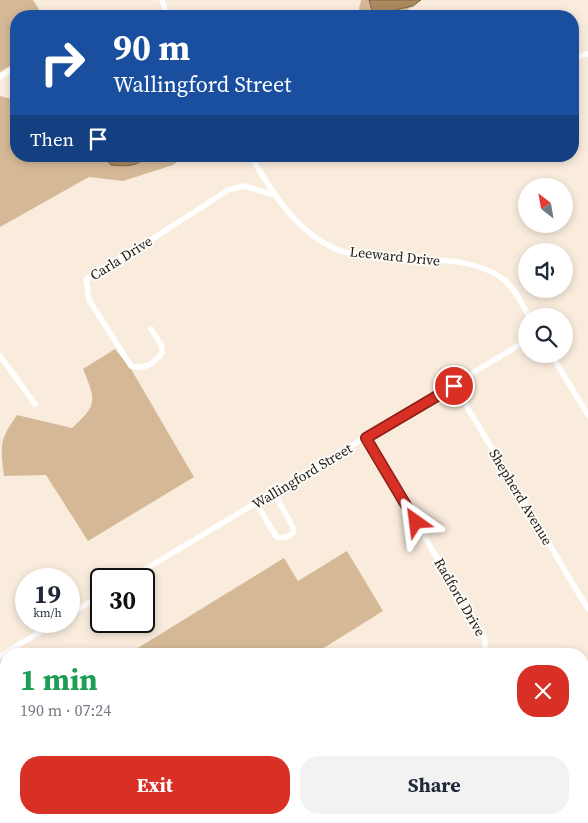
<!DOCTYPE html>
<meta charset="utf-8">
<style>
:root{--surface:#fff;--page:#f2f2f3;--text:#1f2937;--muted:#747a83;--accent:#d93025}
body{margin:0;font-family:"Source Serif 4",serif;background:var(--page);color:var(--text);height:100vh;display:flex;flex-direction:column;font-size:19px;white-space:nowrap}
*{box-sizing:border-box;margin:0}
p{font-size:16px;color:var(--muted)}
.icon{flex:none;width:28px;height:28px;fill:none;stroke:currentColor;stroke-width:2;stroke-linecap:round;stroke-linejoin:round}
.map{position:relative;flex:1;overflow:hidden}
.panel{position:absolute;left:0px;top:648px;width:589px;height:176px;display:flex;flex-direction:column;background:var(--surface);border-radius:20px 20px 0 0;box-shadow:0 2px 8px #0003}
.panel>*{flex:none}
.banner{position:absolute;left:10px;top:10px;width:569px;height:152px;border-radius:20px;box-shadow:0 2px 8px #0003;background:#1a4fa0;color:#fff;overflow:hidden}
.needle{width:32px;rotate:329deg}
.fabs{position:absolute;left:518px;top:178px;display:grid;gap:10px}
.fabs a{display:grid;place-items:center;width:55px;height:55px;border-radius:50%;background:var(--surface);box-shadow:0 2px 8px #0003;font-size:25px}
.speed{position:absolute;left:15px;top:568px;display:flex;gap:10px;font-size:25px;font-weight:700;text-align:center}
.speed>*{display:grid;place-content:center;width:65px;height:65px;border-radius:50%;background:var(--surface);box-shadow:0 2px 8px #0003;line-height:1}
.speed small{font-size:12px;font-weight:400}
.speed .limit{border:2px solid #111;border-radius:8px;background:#fff;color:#111}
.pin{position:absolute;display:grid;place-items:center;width:42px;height:42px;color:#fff;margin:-21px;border:2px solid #fff;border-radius:50%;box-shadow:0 1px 5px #0007}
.me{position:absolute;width:55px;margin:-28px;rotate:329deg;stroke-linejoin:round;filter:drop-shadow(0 0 4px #0008)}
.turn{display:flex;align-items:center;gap:18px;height:105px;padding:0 20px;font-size:22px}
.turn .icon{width:65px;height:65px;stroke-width:2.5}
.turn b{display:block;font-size:35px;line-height:42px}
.then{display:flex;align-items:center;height:48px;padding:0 20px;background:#0003;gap:10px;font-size:19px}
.round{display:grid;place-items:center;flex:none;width:52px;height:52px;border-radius:20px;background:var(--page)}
.summary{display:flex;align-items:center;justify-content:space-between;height:85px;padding:0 20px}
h1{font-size:30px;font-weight:700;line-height:38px;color:#1e9e55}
.primary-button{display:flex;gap:10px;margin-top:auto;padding:10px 20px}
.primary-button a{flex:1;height:58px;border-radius:20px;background:var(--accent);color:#fff;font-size:20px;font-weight:700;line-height:58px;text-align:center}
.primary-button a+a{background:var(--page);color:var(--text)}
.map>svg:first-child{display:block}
</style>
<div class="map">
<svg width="588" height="823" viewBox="0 0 588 823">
<rect width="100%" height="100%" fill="#faecdd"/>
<path fill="#d5b997" d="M0,0H33L43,16H16V62L0,72Z
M361,0H369L373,15L412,6L408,9L413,16H363L359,9Z
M0,96L16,100V156H103L111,165L144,159L146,156H185L173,165L123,181L89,177L0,227Z
M115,349L131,369L194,477L88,541L46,475L4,476C0,443 0,440 17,415L72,428C98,404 96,401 83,369Z
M347,551L383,611L314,654H128L284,558L298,581Z
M6,728V753L0,743V732Z"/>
<path fill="#ac895f" stroke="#816748" d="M369,0H421L413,6L373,15Z
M103,156H146C137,168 124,166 111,165Z"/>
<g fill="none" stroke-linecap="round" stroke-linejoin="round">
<path stroke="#fff" stroke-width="5.5" d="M162,0L167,16
M97,16L100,13
M572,58L588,54
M0,77L16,67
M251,156C273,194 299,237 344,252C390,267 463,248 503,279C514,287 522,304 529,316
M151,329L162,346V353C153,364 145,370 131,366L89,300L86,280L96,272L137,249L228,190L244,186L274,195
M551,354L588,415
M0,356L35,404
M454,385L588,609
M366,438L485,639V654
M256,503L276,536C283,540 287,537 293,533V527L274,493
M129,579L526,341
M69,615L101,595
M0,656L58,621
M582,701L588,692
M125,823L135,818
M317,823L321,818
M428,823L430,818
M534,823L536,818"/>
</g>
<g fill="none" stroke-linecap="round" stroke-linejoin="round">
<g stroke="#8d1f18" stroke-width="12">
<path id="route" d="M416,522L366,438L454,386"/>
</g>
<use href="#route" stroke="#d93025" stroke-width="9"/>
</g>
<g text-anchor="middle" stroke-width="4" stroke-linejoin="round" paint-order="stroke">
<g font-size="14" fill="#1d1813" stroke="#fefcf8">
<text transform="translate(395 256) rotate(6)" y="5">Leeward Drive</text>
<text transform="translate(121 258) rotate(-32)" y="5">Carla Drive</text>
<text transform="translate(302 476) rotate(-31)" y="5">Wallingford Street</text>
<text transform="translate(521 497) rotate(59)" y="5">Shepherd Avenue</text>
<text transform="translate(460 597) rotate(60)" y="5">Radford Drive</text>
</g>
</g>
</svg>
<div class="fabs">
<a><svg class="needle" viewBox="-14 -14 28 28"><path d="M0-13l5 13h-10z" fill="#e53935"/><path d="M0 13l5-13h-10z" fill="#747a83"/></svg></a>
<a><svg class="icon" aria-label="sound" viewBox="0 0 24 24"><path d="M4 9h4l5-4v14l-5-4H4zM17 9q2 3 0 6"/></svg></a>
<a><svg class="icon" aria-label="search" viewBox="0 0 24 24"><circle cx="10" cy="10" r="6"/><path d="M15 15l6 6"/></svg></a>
</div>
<div class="speed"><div>19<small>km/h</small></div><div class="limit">30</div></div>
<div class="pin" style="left:454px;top:386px;background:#d93025"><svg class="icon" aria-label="arrive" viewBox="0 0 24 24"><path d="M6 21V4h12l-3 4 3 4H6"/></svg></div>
<svg class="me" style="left:416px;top:522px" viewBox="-20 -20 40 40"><path d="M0-17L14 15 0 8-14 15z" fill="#d93025" stroke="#fff" stroke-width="4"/></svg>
<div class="banner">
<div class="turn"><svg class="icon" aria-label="right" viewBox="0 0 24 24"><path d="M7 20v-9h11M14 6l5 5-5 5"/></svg><div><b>90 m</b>Wallingford Street</div></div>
<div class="then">Then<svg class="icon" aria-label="arrive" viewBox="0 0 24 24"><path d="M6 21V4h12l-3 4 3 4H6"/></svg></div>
</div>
<section class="panel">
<div class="summary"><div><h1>1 min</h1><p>190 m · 07:24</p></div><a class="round" style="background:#d93025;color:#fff"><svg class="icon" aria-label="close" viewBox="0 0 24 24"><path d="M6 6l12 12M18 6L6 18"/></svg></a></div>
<div class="primary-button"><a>Exit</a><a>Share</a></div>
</section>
</div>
